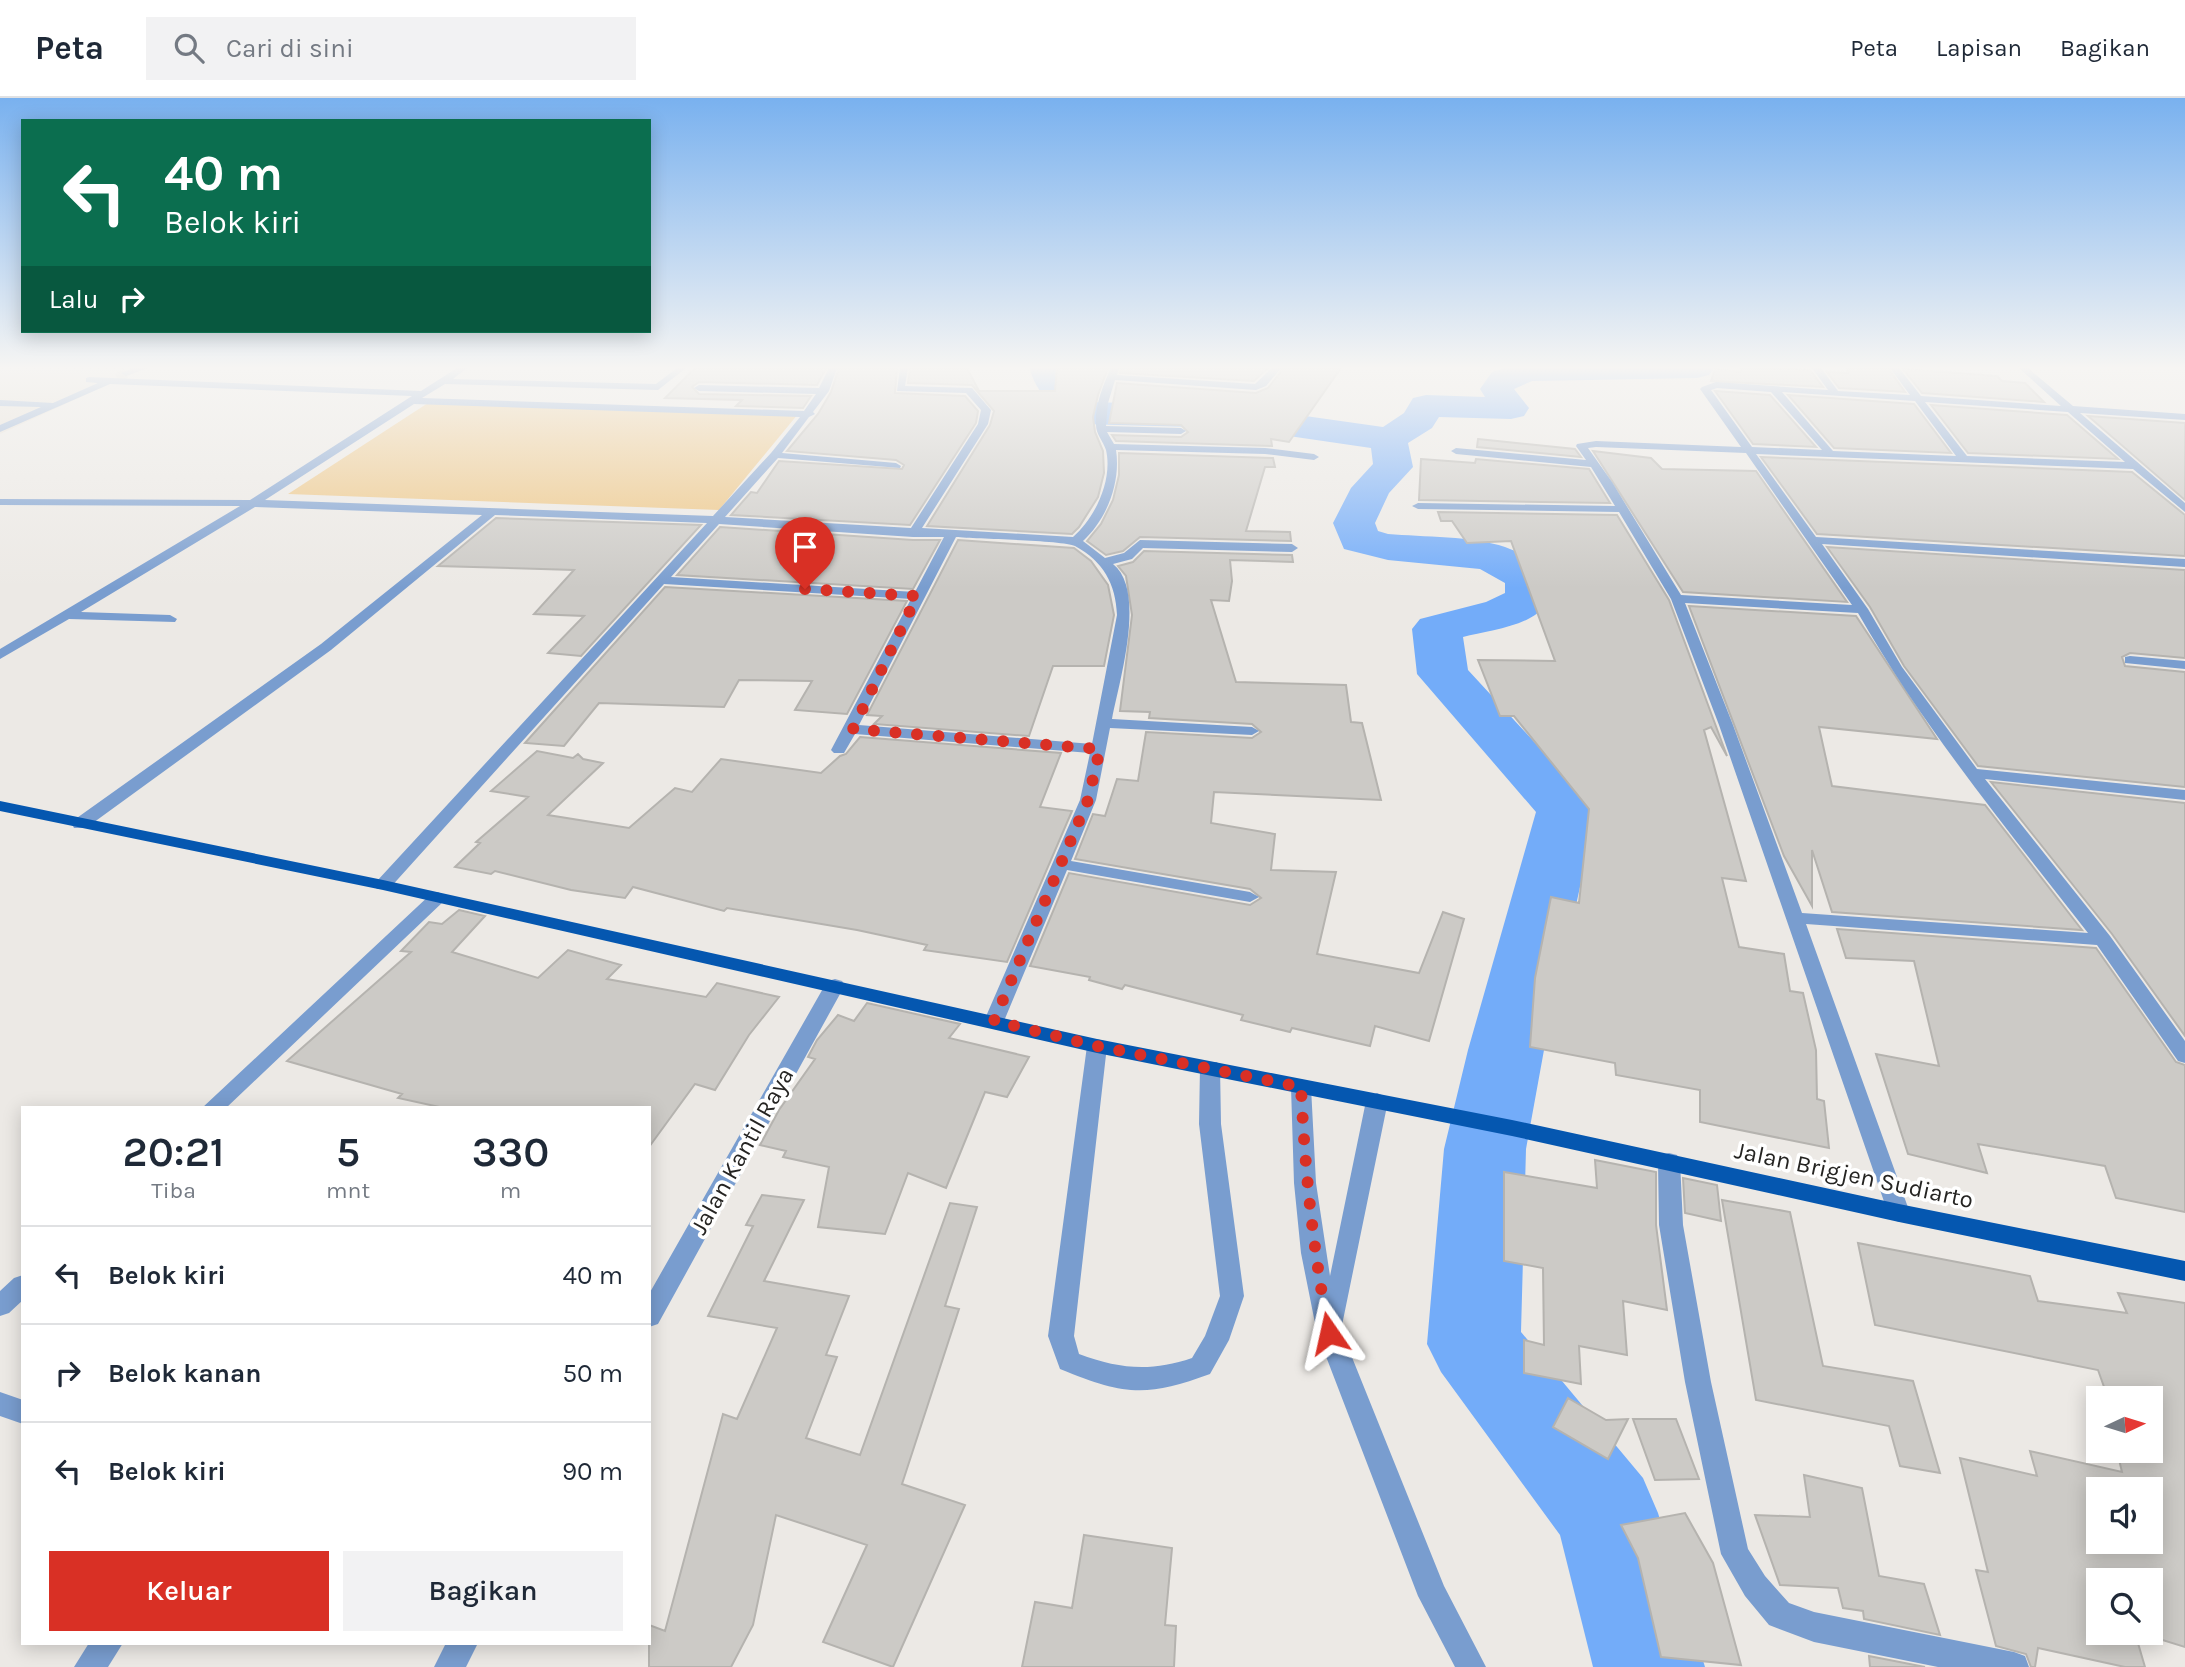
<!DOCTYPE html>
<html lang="id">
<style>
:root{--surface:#fff;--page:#f2f2f3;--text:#1f2937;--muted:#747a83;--line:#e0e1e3;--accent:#d93025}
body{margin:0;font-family:Karla,sans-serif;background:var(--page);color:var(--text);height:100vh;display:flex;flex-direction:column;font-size:26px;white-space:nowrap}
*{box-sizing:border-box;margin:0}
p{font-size:23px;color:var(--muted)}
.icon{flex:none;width:38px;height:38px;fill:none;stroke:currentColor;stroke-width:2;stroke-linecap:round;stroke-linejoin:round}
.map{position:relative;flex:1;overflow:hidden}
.drawer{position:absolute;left:21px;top:1008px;width:630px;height:539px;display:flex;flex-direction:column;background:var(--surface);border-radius:0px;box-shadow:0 4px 18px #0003}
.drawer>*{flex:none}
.banner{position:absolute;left:21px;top:21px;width:630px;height:214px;border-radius:0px;box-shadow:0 4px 18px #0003;background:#0b6e4f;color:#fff;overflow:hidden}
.needle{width:46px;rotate:86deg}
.tools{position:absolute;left:2086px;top:1288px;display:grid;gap:14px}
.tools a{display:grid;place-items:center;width:77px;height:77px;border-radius:0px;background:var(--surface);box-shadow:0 4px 18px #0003;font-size:35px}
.pin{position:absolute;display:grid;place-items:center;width:60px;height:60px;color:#fff;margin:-72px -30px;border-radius:50% 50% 50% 0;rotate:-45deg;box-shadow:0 0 7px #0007}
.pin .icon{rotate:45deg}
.me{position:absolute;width:77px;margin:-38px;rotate:349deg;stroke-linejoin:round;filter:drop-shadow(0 0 5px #0008)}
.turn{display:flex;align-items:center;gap:24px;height:147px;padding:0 28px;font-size:32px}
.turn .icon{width:91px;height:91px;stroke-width:2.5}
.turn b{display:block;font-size:49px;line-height:60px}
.then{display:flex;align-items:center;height:66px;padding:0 28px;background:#0003;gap:14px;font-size:26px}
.eta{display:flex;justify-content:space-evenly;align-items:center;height:119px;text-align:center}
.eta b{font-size:42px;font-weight:600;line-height:49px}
.cta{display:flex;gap:14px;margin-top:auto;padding:14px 28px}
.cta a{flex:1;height:80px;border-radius:0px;background:var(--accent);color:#fff;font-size:28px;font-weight:600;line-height:80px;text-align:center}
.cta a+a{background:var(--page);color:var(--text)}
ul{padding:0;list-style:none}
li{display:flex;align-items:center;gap:21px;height:98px;padding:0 28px;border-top:2px solid var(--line)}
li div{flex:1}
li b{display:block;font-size:26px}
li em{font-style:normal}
header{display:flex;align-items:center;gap:42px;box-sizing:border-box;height:98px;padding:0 35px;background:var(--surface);border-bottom:2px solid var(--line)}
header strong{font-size:33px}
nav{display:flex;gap:38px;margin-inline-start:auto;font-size:24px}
.search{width:490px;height:63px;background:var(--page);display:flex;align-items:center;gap:18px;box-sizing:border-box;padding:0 24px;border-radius:0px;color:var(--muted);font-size:26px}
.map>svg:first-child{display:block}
</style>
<header>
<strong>Peta</strong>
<div class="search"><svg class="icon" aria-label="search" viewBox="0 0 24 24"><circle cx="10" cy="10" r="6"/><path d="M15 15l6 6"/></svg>Cari di sini</div>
<nav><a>Peta</a><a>Lapisan</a><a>Bagikan</a></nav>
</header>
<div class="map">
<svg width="2185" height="1569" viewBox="0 0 2185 1569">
<rect width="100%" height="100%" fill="#ece9e5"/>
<path fill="#e5ded3" d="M0,270H144L0,336Z"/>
<path fill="#edc480" d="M428,305L798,316L719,412L288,396Z"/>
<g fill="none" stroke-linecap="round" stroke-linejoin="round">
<path fill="#73acf9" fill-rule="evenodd" d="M1030,270H1062L1064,277L1090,304L1234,308L1383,329L1404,315L1413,300L1426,297L1485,299L1480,291L1492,274L1505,270H1714L1709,277L1697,280L1532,283L1514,291L1529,310L1524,318L1511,321L1439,319L1432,330L1408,345L1413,369L1389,395L1375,425L1378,433L1388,436C1423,439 1473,438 1505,449C1523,456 1551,467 1551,488C1552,527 1493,531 1463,539L1468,572L1597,712L1544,952L1526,1051L1521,1234L1643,1380L1658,1415L1705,1569H1593L1560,1437L1441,1274L1427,1246L1444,1051L1468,952L1536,714L1417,576L1412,531L1420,521L1486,504L1505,495V485L1480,471L1388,462L1344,451L1333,425L1351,390L1373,366L1371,350L1234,330L1080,326C1060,321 1033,291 1030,270Z"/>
</g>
<path fill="#cccac6" stroke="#b5b3af" stroke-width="2" fill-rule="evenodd" d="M695,270H826L817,287L699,284L692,289L699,296L811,298L803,310L736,308L742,302L665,300Z
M839,270H897L895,295L965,298L978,313L976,325L910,427L731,417L751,394L757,395L779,363L902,371L904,367L896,362L787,353L818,316L831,294Z
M910,270H967L979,293H1055L1057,270H1108L1098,297L1093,319L1095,334L1103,353L1104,375L1098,399L1079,429L1072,436L927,428L990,327L994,313L972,287L908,285Z
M1121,270H1268L1254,283L1120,275Z
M1284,270H1341L1289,344L1271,341L1272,348L1116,343L1112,337L1181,339L1188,334L1181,327L1109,325L1117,285L1256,295L1268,290Z
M1741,270L1810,272L1823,289L1711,283L1715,271L1741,274Z
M1847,270H1888L1905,294L1839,290L1827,274L1848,275Z
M1903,271L1997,278L2002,283L2025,285L2044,304L1922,295Z
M1715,293L1770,297L1816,349L1753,346Z
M1788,297L1914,306L1951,355L1834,350Z
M1931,307L2067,317L2118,361L1968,355Z
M2088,318L2185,325V402Z
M1478,341L1575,351L1581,359L1477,349Z
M1593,353L1651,360L1662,371L1756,373L1847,504L1683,494Z
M1119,355L1273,360L1275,369H1265L1246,433L1290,434L1291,443L1140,439L1123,453L1106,457L1087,443L1101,426L1113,402L1119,377Z
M1761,359L2132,374L2185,417V458L1817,436Z
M1421,361L1475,365L1476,361L1589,371L1610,405L1419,402Z
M1438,414L1617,417L1669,502L1727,658L1711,629L1704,632L1746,783L1722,780L1739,849L1784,856L1790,893L1803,895L1816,952L1817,1001L1824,1003L1829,1050L1700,1024V992L1616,977L1615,965L1530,949L1535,880L1551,799L1579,805L1589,711L1514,618H1500L1478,562L1555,563L1511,443L1467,445L1452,423H1441Z
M496,420L701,427L581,558L548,555L584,518L534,516L574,472L438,468Z
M720,429L913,442H940L913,491L677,477Z
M958,442L1074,450L1091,463L1108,487L1114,517L1104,568H1053L1029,638L874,626L882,618L867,617Z
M1827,449L2185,472V560L2130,555L2122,559L2125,568L2185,574V689L1978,668L1904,568L1870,509Z
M1144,453L1292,457L1293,464L1230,462L1232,483L1229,503L1211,502L1236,584L1346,587L1351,624L1362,625L1381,702L1214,694L1211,725L1275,736L1271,772L1336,774L1317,856L1419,875L1443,814L1464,821L1429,943L1375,928L1370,948L1292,930L1290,934L1241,922L1243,917L1125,887L1122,891L1089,882L1090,879L1030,868L1069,775L1250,807L1261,800L1250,791L1075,761L1093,716L1105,718L1117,681L1138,683L1146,634L1252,640L1261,634L1252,626L1149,620L1150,614L1120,613L1132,517L1126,478L1118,468L1133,464Z
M665,489L907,503L847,616L795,612L812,583L739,582L724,609L599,605L564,648L525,645Z
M1689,508L1856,518L1937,641L1819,629L1832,688L1985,707L2082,832L1832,814L1812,752V808L1784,758Z
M860,639L1061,655L1040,709L1072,713L1007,864L924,852L927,847L857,832L727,810L724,813L633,789L625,800L571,792L495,773L491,776L455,769L480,745L476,744L528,699L491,693L537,653L573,660L578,656L583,661L603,665L548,717L629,730L675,690L692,694L721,661L821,675L840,658L846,656Z
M1991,684L2185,705V938L2112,836Z
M459,812L485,818L452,854L538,880L568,852L621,867L607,881L706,899L717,885L779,899L749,937L715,992L695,986L649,1049V1010H444L398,1000L402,996L287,963L411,854L401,853L429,824L442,826Z
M1837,831L2096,850L2176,964L2185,967V1114L2116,1100L2105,1068L1978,1046L1987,1075L1908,1056L1876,956L1939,968L1914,863L1846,860Z
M867,905L960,926L949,940L1029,959L1007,999L985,994L946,1090L908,1075L885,1136L818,1129L829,1069L783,1059L786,1053L760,1047L779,1012L815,961L808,959L817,942L838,917L854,923Z
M1595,1062L1656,1074V1127L1667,1212L1623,1203L1627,1257L1579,1248L1581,1286L1524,1275V1242L1544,1247L1543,1170L1504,1163V1074L1597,1090Z
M1683,1080L1717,1087L1721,1123L1685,1115Z
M762,1097L804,1102L764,1183L849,1198L826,1257L837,1259L806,1340L860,1357L950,1105L977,1109L945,1208L959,1211L902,1386L965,1407L893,1569L823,1544L867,1447L776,1417L753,1527L731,1569H649V1527L665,1533L723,1316L737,1321L777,1230L708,1218L753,1128L746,1127Z
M1722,1102L1790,1114L1823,1268L1913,1283L1940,1375L1900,1368L1889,1328L1756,1302Z
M1858,1145L2030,1178L2038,1203L2127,1215L2118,1195L2185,1205V1549L2140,1535H2151V1482H2098V1535H2135L2145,1569H2125L2038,1550L2035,1569H2031L2026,1556L1996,1548L1976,1472L1988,1474L1960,1360L2037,1378L2030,1353L2122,1374L2117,1353H2151V1300H2108L2098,1272L1875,1227ZM2098,1391H2151V1444H2098Z
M1568,1300L1606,1322L1628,1321L1608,1361L1553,1329Z
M1633,1321H1676L1699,1381L1655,1382Z
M1804,1377L1862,1390L1879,1478L1924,1486L1940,1537L1864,1521L1863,1513L1843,1510L1838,1490L1780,1487L1755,1417L1810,1419Z
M1685,1415L1713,1465L1741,1567L1661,1559L1638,1460L1621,1427Z
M1084,1437L1172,1450L1165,1527L1176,1528L1174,1569H1022L1035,1504L1072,1510Z
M1869,1558L1925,1569H1870Z"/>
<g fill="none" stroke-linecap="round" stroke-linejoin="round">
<path stroke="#c4c2be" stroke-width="10" stroke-dasharray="10 5" stroke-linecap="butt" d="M117,280L126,275"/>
<path fill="#799dcf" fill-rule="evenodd" d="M134,270H148L126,278L121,275Z
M457,270H467L453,281L656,286L677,270H686L658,292L445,286L422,300L804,313L816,296L699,293L694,290L699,287L819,290L829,270H837L829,293L813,314L815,316L809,319L782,355L896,365L901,368L900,370L778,360L725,419L911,430L978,326L981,312L966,295L897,293L900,270H908L905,288L972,290L991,312L988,326L922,430L1073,439C1095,420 1113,382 1106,352C1103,343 1096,336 1096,327C1095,307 1103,287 1111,270H1119L1117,277L1255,286L1272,270H1281L1266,288L1256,292L1115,282L1108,305L1106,328L1181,330L1186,333L1181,336L1107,334L1114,346L1265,350L1314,356L1319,359L1314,362L1265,356L1116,352C1121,384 1107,421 1083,443L1105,460L1124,455L1140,442L1292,446L1298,450L1292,454L1143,450L1132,461L1113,466C1147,493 1119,584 1112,621L1252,629L1259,633L1252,637L1110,630L1096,702L1071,763L1250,794L1259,799L1250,804L1067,772L1004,923L1001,928H987L984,923L1080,702L1090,655L855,636L844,655H834L831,652L911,501L664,486L389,791H377L374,787L377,783L707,425L495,417L331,552L86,730H74L72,726L74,722L321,546L482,417L255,409L81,514L170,517L177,521L175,524L69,521L0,561V551L240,408L0,407V401L250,402L412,298L110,286L0,334V327L41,309L0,308V302L53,305L98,285L86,284V280L89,279L421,293ZM414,306L800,319L771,355L713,418L265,402ZM719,426L913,439H944L915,494L671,479ZM956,439C975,441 1063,442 1075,448C1103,463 1116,486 1117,517L1092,646L859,627Z
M1812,270H1821L1838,293L1910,297L1890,270H1899L1921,298L2061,308L2019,270H2028L2073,308L2185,316V322L2080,315L2185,405V414L2133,371L1756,356L1816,439L2185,461V469L1822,446L1868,511L1902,569L1977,671L2185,692V702L1985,681L2110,838L2185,943V965L2178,963L2097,847L1806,826L1910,1115L1907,1121L1899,1124L1891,1121L1888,1115L1719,627L1671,501L1619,414L1418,411L1412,408L1418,405L1615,408L1591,369L1456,356L1451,353L1456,350L1586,362L1576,348L1577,346L1596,343L1741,349L1700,291L1702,289L1716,284L1828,292ZM1717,290L1771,294L1822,352L1752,349L1711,292ZM1782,294L1915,303L1956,358L1833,353ZM1925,304L2068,314L2125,364L1967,358ZM1596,349L1746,355L1852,507L1681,497L1612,384L1588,350ZM1685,505L1858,515C1923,629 2007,731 2088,835L1802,815L1733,627Z
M2130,558L2185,563V571L2125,565V559Z
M438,794L447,799L444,803L226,1010H202L432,795Z
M835,881L842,883L845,887L658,1226L649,1229V1196L825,887L828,883Z
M1097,941L1104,943L1107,948L1074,1238L1079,1256C1119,1271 1151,1274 1192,1260L1205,1238L1220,1198L1199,1026L1200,969L1203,964H1217L1220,969L1221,1026L1244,1198L1229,1242L1210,1276C1145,1300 1124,1297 1060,1271L1048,1238L1087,948L1090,943Z
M1301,981L1308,984L1311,989L1316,1085L1330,1178L1366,1003L1370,998L1377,995L1384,998L1388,1003L1341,1232L1444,1488L1486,1569H1455L1418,1498L1317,1235L1301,1155L1294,1085L1291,989L1294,984Z
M1669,1055L1677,1057L1680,1063L1683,1127L1711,1284L1748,1451L1765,1478L1789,1505L1814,1514L2014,1554L2025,1558L2029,1569H1938L1814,1544L1769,1527L1745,1498L1721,1456L1685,1284L1659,1127L1658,1063L1661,1057Z
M23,1177V1202L9,1215L0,1218V1193L14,1180Z
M0,1294L23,1302V1326L0,1318Z
M89,1545H123L108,1569H74Z
M446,1545H478L466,1569H434Z"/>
<path fill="#0557b0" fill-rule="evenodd" d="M0,703L383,782L1097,941L1512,1022L1899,1106L2185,1163V1183L1899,1124L1512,1038L1097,955L383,792L0,713Z"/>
</g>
<linearGradient id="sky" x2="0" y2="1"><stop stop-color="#79b1ef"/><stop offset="0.55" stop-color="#f6f5f3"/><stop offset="1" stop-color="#f6f5f3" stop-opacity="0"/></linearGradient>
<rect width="2185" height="490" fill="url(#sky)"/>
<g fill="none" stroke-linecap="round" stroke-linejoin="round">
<path stroke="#d93025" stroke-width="12" stroke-dasharray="0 21.6" d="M805,491L917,498L853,631L1100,651L1088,702L994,923L1097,948L1301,989C1305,1074 1313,1151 1329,1235"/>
</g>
<g text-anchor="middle" stroke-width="7" stroke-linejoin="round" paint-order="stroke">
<g font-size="24" fill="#252422" stroke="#fff">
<text transform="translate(742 1053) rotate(-61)" y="8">Jalan Kantil Raya</text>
<text transform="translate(1854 1077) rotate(12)" y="8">Jalan Brigjen Sudiarto</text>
</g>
</g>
</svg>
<div class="tools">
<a><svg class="needle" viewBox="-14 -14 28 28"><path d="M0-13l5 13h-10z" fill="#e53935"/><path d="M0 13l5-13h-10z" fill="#747a83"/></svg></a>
<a><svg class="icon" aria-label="sound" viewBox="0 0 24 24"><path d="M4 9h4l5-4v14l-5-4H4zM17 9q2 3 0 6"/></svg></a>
<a><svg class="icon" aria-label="search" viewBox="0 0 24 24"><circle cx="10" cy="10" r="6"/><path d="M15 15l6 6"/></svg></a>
</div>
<div class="pin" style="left:805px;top:491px;background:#d93025"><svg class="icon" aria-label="arrive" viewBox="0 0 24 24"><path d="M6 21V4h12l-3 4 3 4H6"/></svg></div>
<svg class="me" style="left:1329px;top:1235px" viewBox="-20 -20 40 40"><path d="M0-17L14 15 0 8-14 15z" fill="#d93025" stroke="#fff" stroke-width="4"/></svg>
<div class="banner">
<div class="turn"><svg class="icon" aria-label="left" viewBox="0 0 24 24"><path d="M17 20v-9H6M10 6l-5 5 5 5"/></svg><div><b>40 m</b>Belok kiri</div></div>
<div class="then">Lalu<svg class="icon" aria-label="right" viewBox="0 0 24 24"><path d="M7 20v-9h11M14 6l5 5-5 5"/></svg></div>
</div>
<section class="drawer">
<div class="eta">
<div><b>20:21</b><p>Tiba</p></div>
<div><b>5</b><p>mnt</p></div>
<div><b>330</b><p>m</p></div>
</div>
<ul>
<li><svg class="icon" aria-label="left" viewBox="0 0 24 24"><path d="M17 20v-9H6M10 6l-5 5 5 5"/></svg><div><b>Belok kiri</b></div><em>40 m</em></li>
<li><svg class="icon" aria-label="right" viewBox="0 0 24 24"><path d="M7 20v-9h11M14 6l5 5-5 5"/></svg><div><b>Belok kanan</b></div><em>50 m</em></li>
<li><svg class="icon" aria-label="left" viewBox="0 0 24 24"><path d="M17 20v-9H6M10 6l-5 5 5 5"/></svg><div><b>Belok kiri</b></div><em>90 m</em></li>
</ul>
<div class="cta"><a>Keluar</a><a>Bagikan</a></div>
</section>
</div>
